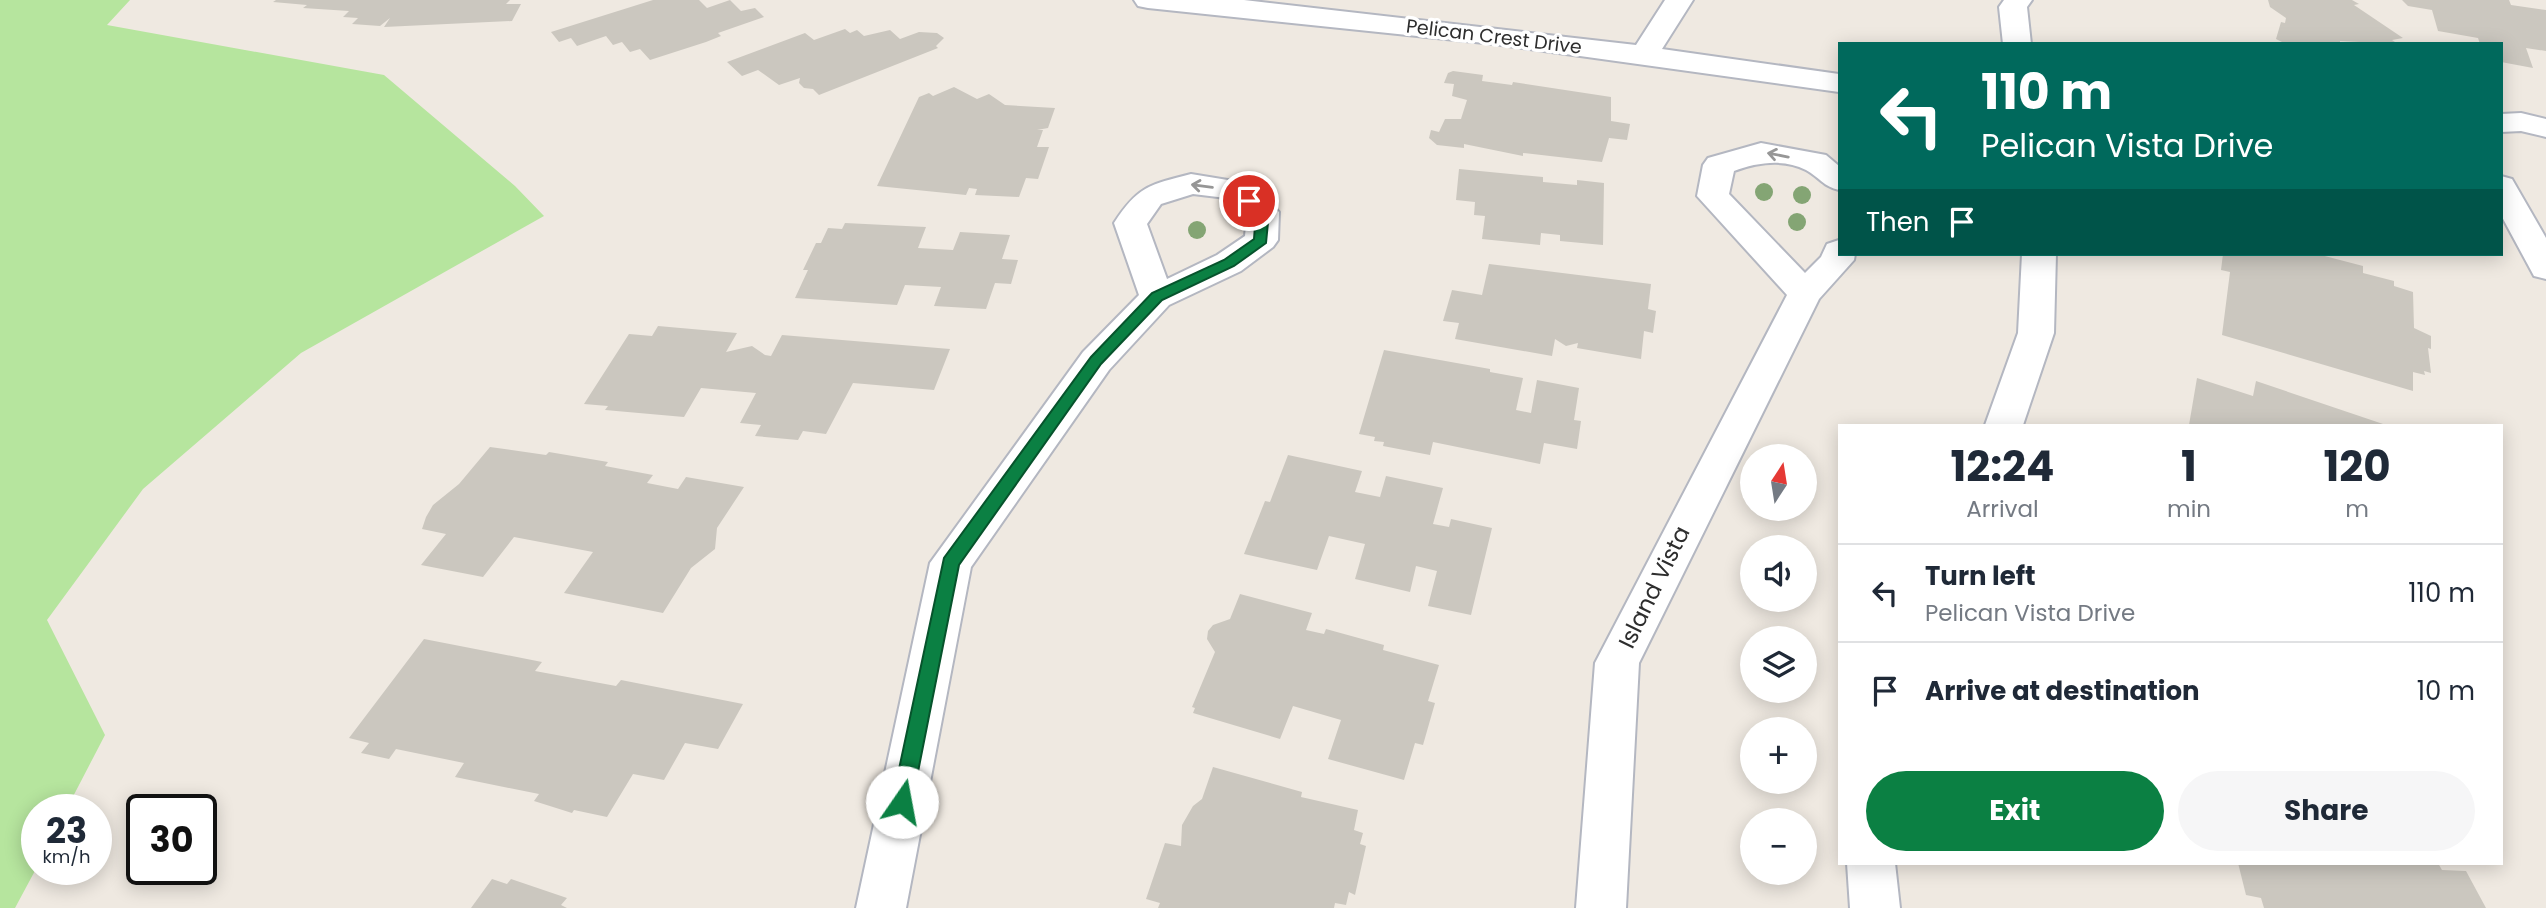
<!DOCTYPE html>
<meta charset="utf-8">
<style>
:root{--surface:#fff;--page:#f6f6f7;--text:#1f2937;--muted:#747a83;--line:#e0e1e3;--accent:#0b8043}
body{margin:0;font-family:Poppins,sans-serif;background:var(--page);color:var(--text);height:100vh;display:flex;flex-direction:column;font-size:26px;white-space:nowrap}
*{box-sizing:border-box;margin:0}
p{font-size:23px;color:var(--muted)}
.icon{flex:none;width:38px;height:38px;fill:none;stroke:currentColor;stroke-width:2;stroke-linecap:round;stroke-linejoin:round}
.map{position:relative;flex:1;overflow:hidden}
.details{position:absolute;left:1838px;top:424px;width:665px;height:441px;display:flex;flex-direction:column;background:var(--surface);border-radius:0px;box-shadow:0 4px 18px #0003}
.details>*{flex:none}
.guide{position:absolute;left:1838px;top:42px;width:665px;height:214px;border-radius:0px;box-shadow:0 4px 18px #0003;background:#00695c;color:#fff;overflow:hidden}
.needle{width:46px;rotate:12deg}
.tools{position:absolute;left:1740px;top:444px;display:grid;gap:14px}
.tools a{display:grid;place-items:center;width:77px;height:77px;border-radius:50%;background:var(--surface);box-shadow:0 4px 18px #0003;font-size:35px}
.speed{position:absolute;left:21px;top:794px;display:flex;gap:14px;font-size:35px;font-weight:700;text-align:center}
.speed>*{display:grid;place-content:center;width:91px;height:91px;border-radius:50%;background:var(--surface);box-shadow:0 4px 18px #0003;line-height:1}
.speed small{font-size:18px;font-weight:400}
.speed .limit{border:4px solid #111;border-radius:10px;background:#fff;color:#111}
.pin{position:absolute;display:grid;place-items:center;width:60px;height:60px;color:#fff;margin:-30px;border:4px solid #fff;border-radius:50%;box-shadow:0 2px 7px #0007}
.me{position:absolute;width:77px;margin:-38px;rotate:12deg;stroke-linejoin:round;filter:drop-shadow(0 0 5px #0008)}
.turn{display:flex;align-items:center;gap:24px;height:147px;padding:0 28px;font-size:32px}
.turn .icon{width:91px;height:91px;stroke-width:2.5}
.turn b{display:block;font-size:49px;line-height:60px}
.then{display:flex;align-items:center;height:66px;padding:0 28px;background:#0003;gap:14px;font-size:26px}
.eta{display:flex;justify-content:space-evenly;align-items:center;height:119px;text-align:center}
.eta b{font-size:42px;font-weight:700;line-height:49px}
.cta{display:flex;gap:14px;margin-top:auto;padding:14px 28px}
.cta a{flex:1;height:80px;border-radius:42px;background:var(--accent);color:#fff;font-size:28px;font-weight:700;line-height:80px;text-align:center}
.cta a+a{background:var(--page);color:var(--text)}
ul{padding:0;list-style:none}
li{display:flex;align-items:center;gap:21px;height:98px;padding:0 28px;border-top:2px solid var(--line)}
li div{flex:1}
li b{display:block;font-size:26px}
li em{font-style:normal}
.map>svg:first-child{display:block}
</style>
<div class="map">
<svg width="2546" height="908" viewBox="0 0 2546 908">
<rect width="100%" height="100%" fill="#efe9e1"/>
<path fill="#b6e59e" d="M0,0H130L107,25L384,75L515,186L544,216L301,353L143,489L47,620L105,735L66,810H37V867L15,908H0Z"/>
<path fill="#cbc7bf" d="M276,0H510L506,4H521L512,21L384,27L390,18L380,26L352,24L358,18L343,17L349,11L303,8L307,5L273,2Z
M653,0H699L707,8L730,0L741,11L755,8L764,17L718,33L721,36L706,42L650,60L640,49L630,52L622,42L613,45L606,36L577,46L571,38L559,42L551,32Z
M2268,0H2352L2359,4L2354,5L2403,38L2392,40L2398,44L2340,41V44H2286L2276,39L2281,22L2285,23L2286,18L2270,7Z
M2402,0H2509L2511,5L2546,10V51L2526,48L2533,68L2501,62V44H2480L2478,38L2438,31L2432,10L2408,6Z
M845,29L850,33L857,30L864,36L890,30L900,39L919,32L937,33L944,38L936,46L938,48L819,95L813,89L804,88L799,83L800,78L779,85L758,70L742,76L727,62L805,33L814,40Z
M1453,71L1483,75L1482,81L1512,85L1513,82L1611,97V121L1630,124L1627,140L1609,138L1602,162L1523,153V156L1464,144V148L1437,145L1429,138L1431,130L1439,132L1445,119H1461L1467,100L1452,96L1454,84L1444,83L1448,73Z
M954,87L977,99L989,94L1005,105L1055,108L1048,128L1037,130H1043L1037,147H1049L1038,179L1026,178L1019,197L975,195L977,189L969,188L966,195L877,186L919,97L929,93L933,96Z
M1459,169L1543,177V182L1577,185V180L1604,183L1603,245L1560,241V235L1541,233L1540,245L1482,239L1485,216L1474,215L1475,202L1456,200Z
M845,223L926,227L918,248L953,250L960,232L1010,235L1002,259L1018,260L1011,284L995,283L986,309L934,306L941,287L905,285L897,305L795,298L808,270H803L816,243H821L828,228L842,229Z
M2223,254H2317L2363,266V273L2394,281V286L2413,292L2414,328L2431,336V349L2428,348L2431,373L2424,371L2425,375L2413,372V391L2222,335L2230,272L2221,270Z
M1489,264L1651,284L1648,309L1656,311L1653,333L1644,331L1641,359L1577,348L1578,343L1566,346L1555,339L1552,356L1455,339L1459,323L1443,321L1452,290L1482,295Z
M658,326L737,333L726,352L752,346L765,355L771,356L782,335L950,349L934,390L853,383L826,434L803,431L798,440L755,436L761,425L740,423L756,393L701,388L684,417L605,410L608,406L584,404L629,334L652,336Z
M1384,350L1490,369V372L1523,378L1516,410L1531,413L1537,380L1579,388L1574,420L1581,421L1577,449L1544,443L1540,464L1433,442L1430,455L1383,446L1384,442L1374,441L1375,437L1359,434Z
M2197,378L2253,396L2256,381L2386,425H2189Z
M490,447L546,455L549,452L608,462L605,466L653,475L647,483L678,489L686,477L744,487L717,528L715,549L691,568L663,613L564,593L593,552L514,537L483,577L421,565L446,534L422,529L426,517L433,505L459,484Z
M1288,455L1362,471L1355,492L1380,497L1386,476L1443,488L1433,524L1449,527L1451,519L1492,528L1471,615L1428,606L1437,571L1416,566L1410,592L1355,579L1365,544L1329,536L1317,570L1244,554L1265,501L1270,502Z
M1240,594L1312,613L1306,630L1324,634L1326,629L1384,645L1383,650L1439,665L1428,701L1435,703L1423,745L1415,743L1404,780L1328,759L1341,720L1293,706L1280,739L1193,713L1195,708L1192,707L1215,652L1207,639L1208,631L1213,625L1230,619Z
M424,639L542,662L535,671L616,686L621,680L743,704L718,749L685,743L664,780L633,774L607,817L574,810L572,813L534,801L539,794L455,777L464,763L396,749L389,759L361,753L369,743L349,738Z
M1213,767L1302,792L1301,797L1358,810L1354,830L1363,833L1360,844L1366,846L1355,895L1349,892L1346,905L1335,903L1334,908H1158L1160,903L1146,899L1165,843L1181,846L1182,825L1193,806L1202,799Z
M2238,863H2438L2442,870L2466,871L2486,908H2264L2261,898L2246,895Z
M492,879L507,884L511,879L567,898L561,905L567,908H471Z"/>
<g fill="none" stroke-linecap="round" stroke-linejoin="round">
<g stroke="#b4b7c1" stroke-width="4">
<path id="minor" d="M1134,0H1244L1636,45L1665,0H1693L1662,49L1839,74V92L1494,44L1148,8L1138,6Z
M2004,0H2032L2027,7L2031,44H2003L1999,7Z
M2521,113L2546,119V137L2521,131L2501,132V114Z
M1761,143L1826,155L1839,166V190C1824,187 1819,177 1806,170C1783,158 1756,163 1734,171L1729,194L1805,273L1821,257L1827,244L1839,240V254H1855L1854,260L1819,299L1639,663L1626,908H1576L1595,663L1787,295L1697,196L1703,165L1708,158Z
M1191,174L1246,183L1279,212L1278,240L1273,247L1241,271L1169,305L1109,370L971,567L906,908H856L930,563L1083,352L1139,295L1114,223C1138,186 1149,185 1191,174ZM1193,194L1226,198L1247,215L1245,236L1217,255L1167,279L1147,224L1161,204Z
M2501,176L2512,179L2546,238V279L2534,276L2501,215Z
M2022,254H2056L2054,333L2023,425H1985L2018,333Z
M1847,863H1895L1900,908H1850Z"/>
</g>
<use href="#minor" fill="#fff" fill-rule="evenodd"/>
</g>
<g fill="#84a574">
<circle cx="1764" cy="192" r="9"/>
<circle cx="1802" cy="195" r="9"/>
<circle cx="1797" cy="222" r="9"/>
<circle cx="1197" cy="230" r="9"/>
</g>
<defs><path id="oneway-shaft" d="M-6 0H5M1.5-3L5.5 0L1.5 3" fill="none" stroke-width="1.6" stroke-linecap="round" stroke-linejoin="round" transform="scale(1.75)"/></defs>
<g stroke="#969696">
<use href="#oneway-shaft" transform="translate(1778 155) rotate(-169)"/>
<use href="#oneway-shaft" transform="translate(1202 186) rotate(-173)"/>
</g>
<path fill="#0b8043" stroke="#07532c" stroke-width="2" d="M1249,197L1269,212L1266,243L1234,266L1162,300L1101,364L959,565L912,802L909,808L902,811L895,808L892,802L944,558L1091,357L1152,293L1224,260L1254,239L1256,213L1242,201Z"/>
<g text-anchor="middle" stroke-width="7" stroke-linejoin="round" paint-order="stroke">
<g font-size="19" fill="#2e2e2e" stroke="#fff">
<text transform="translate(1494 36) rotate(7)" y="7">Pelican Crest Drive</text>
</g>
<g font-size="23" fill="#2e2e2e" stroke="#fff">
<text transform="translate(1654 587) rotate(-64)" y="8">Island Vista</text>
</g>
</g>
</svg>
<div class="tools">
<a><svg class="needle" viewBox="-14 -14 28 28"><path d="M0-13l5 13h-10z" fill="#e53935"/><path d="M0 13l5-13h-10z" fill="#747a83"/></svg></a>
<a><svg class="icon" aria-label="sound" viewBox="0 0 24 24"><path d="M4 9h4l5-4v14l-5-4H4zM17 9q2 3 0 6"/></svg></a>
<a><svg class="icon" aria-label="layers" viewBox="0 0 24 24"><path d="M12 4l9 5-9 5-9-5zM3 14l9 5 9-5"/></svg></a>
<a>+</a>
<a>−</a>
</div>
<div class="speed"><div>23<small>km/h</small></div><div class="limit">30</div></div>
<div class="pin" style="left:1249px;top:201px;background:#d93025"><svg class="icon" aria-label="arrive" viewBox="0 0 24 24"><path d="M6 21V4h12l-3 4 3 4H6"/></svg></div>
<svg class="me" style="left:902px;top:802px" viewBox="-20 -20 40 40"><circle r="19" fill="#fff"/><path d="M0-13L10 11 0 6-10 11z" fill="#0b8043"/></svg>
<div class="guide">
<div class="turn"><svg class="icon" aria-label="left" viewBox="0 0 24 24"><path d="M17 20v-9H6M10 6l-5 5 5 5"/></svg><div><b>110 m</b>Pelican Vista Drive</div></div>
<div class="then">Then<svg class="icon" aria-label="arrive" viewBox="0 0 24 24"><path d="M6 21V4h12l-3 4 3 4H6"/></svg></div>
</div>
<section class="details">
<div class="eta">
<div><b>12:24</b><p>Arrival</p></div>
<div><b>1</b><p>min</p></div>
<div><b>120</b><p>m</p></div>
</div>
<ul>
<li><svg class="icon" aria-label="left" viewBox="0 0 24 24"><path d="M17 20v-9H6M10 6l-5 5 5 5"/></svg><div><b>Turn left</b><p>Pelican Vista Drive</p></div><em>110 m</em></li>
<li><svg class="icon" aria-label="arrive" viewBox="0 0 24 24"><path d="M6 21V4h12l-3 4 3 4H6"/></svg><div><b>Arrive at destination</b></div><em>10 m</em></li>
</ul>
<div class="cta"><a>Exit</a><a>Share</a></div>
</section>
</div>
